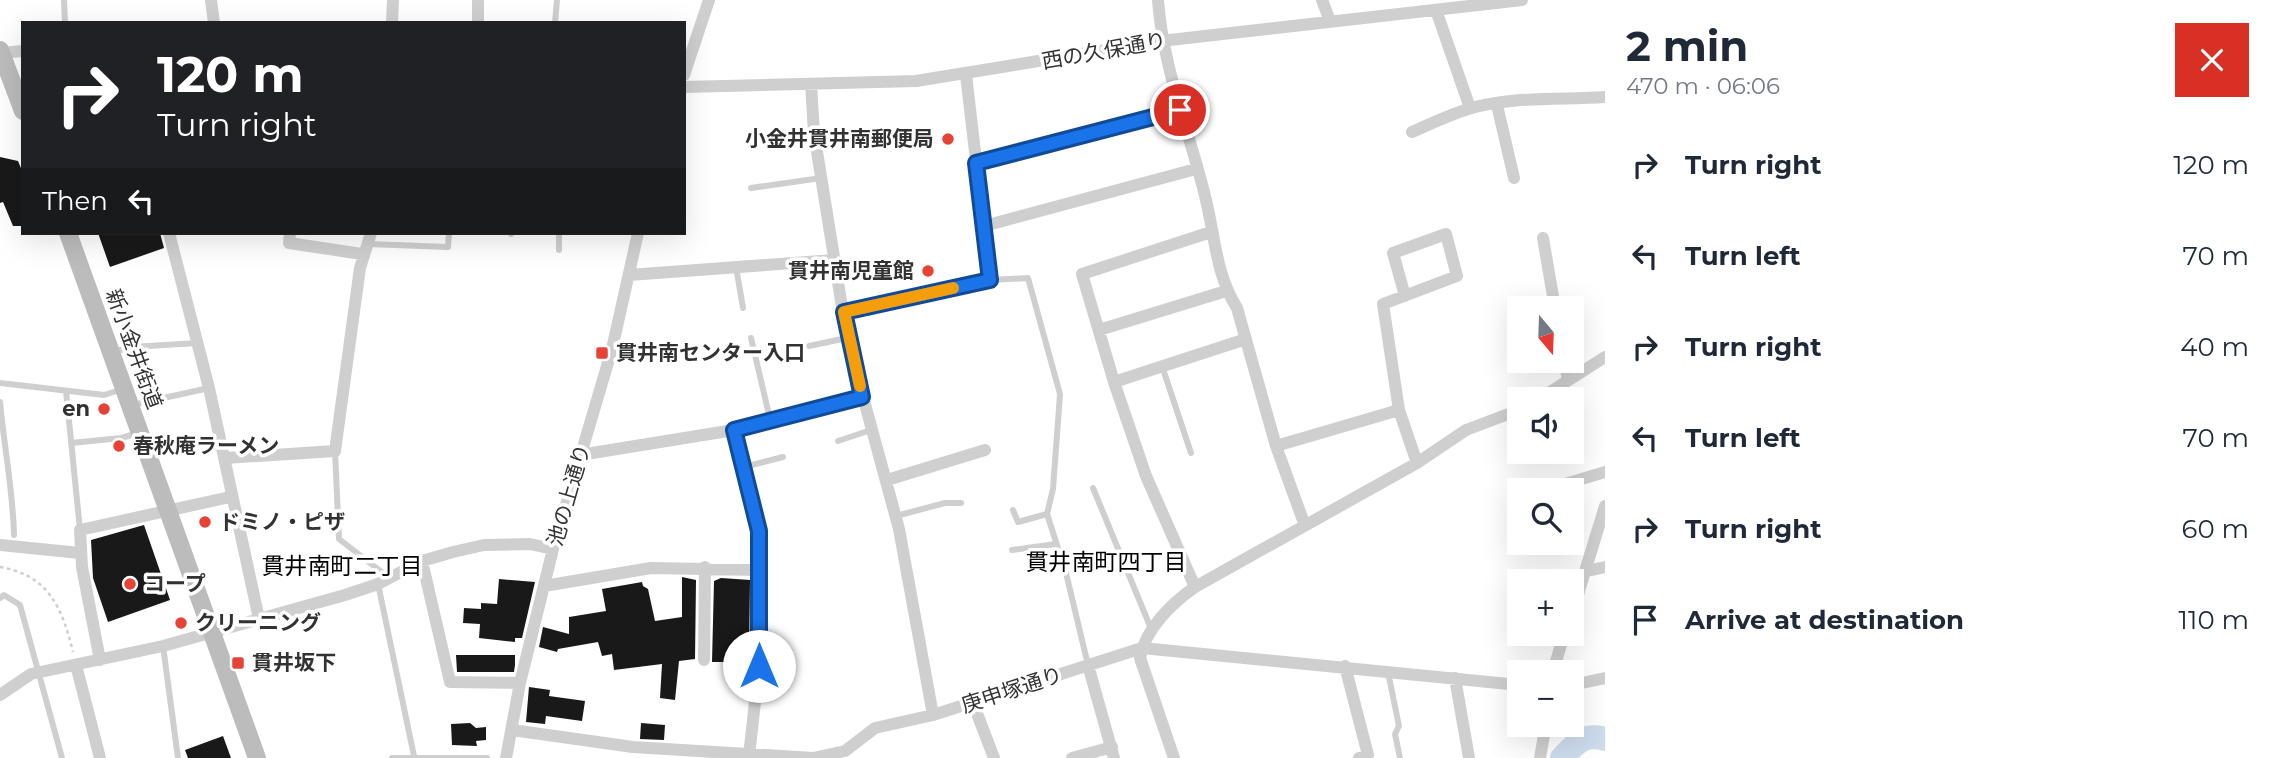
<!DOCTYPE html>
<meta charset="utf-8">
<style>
:root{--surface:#fff;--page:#f2f2f3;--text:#1f2937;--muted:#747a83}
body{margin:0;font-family:Montserrat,"Noto Sans JP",sans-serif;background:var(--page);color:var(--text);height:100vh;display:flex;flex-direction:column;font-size:26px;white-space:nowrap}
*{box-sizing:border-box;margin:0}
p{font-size:23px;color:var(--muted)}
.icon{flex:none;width:38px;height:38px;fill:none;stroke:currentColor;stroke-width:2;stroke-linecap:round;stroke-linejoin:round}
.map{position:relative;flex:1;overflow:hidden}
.details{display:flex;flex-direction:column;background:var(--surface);width:665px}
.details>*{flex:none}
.hud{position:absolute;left:21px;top:21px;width:665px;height:214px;border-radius:0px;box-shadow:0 7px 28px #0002;background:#202124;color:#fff;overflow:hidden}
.needle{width:46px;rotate:161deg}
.buttons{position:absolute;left:1507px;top:296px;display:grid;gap:14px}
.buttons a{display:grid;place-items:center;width:77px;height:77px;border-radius:0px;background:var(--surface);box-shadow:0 7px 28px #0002;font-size:35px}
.pin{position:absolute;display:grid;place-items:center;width:60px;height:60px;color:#fff;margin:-30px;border:4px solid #fff;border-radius:50%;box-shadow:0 2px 7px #0007}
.me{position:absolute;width:77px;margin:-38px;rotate:0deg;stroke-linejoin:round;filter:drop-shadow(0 0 5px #0008)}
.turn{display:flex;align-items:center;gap:24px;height:147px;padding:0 21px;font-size:32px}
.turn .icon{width:91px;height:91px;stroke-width:2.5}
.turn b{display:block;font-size:49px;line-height:60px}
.then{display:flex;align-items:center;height:66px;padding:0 21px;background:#0003;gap:14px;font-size:26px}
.round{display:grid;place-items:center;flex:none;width:74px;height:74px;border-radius:0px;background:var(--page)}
.overview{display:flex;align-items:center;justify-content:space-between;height:119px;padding:0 21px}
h1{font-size:42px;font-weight:700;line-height:52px}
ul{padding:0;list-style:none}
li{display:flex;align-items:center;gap:21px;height:91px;padding:0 21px}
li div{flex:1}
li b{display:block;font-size:26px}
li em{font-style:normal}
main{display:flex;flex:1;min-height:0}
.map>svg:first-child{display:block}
</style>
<main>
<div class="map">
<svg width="1605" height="758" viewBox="0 0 1605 758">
<rect width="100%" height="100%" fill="#fff"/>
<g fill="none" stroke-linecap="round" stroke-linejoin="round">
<path stroke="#cddced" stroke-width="24" d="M1562,758C1576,743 1584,733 1605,739"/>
</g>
<path fill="#191919" d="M0,157L18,161L23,173V226H13L3,202L0,203Z
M98,233H160L164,248L110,267Z
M144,525L170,600L108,622L93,578L91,540Z
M682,577L696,580L695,659L679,661L675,700L660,698L662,664L614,670L612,654L602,656L598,642L558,649L557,652L539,647L543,627L569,634V617L606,611L602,589L642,582L643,586L648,589L655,621L682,617Z
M721,578L750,580L749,662H712L714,581Z
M499,579L535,582L522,638H515V642L479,638L480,624L463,623L464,608L481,609V603L497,604Z
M456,655H515V665L514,672H457Z
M529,687L550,690L549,696L585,701L582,721L546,716L545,724L526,722Z
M470,723L476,728L486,727V740L476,741L477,746L452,745L451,724Z
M641,723L665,725L664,740L640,739Z
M223,736L231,758H188L185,750Z"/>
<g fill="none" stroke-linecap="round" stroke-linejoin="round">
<path stroke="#cfcfcf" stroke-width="2.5" stroke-dasharray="3.5 3.5" stroke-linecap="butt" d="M0,567C48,575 62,607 73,652"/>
<path stroke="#cfcfcf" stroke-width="6" d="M64,0L65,23
M555,23L557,0
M751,188L821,178
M511,234V233
M368,244L448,247L449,233
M559,250V233
M736,267L743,308
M990,280L1028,278L1060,394L1053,489L1047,514L1066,573L1088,665
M751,338L770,419
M809,346L847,338
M113,352L131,347L198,343
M1162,366L1191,453
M0,383L104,395L123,389
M66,391L80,530
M0,402C4,446 13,490 14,535
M132,405L209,388
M838,441L871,430
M71,443L121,438L138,433
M335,451L339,539L388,577
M744,467L783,457
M1093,488L1152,631
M1013,510L1018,522L1047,514
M896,516L945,503H961
M1012,550L1056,544
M378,584L414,756
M0,598L4,595L20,605L62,758
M163,646L178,758
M1388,672L1399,726L1395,734L1400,758
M392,758H487"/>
<path stroke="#cfcfcf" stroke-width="12" d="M211,0L214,23
M1158,0C1163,69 1190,133 1206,200C1215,237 1216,275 1237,308L1276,446L1304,523
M1322,0L1330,21
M1436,10L1470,108
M392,23L393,0
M478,23V0
M0,53L23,51
M684,75L709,0
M811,84L814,133L847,338L899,529L933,715
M684,87L916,81L1161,41L1522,0
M1497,105L1514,178
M1412,132C1430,124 1449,115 1468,109C1511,96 1560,100 1605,97
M977,163L1180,110
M984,226L1196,169
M169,233L209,388L259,619
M290,233L289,243L362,254
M1543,238L1555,308
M629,275L834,260
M1405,296L1393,253L1446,234L1457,276L1383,304L1399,410L1417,463
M844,312L990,280L966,75
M1099,330L1226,291
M1564,360L1568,380
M1114,382L1246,339
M1539,399L1605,357
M734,430L759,531V666L749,756
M1276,446L1399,410
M580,455L734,430L862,397
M225,458L335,451L360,268L371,233
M887,480L985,450
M1552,488L1605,472
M0,545L80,553
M422,561L450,682L520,683
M1587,571L1605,567
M544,586L651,568L759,570
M1195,587L1146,476L1114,382L1082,274L1211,232
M1572,614L1605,506
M100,660L82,567L80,530L230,497
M704,660L705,567
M76,665L100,758
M1088,665L1114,758
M1345,666L1368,755L1359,758
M1553,672L1564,634
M1455,678L1469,758
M1572,685L1605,678
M0,695L31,674L163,646L345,595L378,584L422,561L453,552L484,545L530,544L553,549
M973,703L994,758
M512,730L633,747L813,758L845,751L875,728L933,715L1142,648L1519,685
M506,758L520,683L553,549L612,349L638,233
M1072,758L1112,747
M1174,758L1140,658C1145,629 1172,603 1195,587L1417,463L1466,430L1519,410
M1540,758L1546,724"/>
<path stroke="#bcbcbc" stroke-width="18" d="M0,50L23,111
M68,233L257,758"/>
</g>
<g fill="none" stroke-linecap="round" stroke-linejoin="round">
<g stroke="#114b97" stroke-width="18">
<path id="route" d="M759,666V531L734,430L862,397L844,312L990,280L976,163L1180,110"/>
</g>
<use href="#route" stroke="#1a73e8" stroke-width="12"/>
<path stroke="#f59e0b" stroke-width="12" d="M860,386L844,312L953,288"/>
</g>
<g fill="#e64336" stroke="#fff" stroke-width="2.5">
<circle cx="948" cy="139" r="7"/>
<circle cx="928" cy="271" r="7"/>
<rect x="595" y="346" width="14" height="14" rx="3.5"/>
<circle cx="104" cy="409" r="7"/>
<circle cx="119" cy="446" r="7"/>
<circle cx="205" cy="522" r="7"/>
<circle cx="130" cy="584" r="7"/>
<circle cx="181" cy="623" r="7"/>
<rect x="231" y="656" width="14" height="14" rx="3.5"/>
</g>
<g text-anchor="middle" stroke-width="7" stroke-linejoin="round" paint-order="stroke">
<g font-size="21" fill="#323232" stroke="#fff">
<text transform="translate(1104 51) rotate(-10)" y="7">西の久保通り</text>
<text transform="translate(134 349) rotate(70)" y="7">新小金井街道</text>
<text transform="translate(569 495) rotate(-74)" y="7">池の上通り</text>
<text transform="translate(1012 690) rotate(-18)" y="7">庚申塚通り</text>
</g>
<g font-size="21" font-weight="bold" fill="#323232" stroke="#fff" text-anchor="start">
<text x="934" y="146" text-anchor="end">小金井貫井南郵便局</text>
<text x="914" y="278" text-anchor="end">貫井南児童館</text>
<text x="616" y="360">貫井南センター入口</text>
<text x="90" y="416" text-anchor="end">en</text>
<text x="133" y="453">春秋庵ラーメン</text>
<text x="219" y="529">ドミノ・ピザ</text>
<text x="144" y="591">コープ</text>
<text x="195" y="630">クリーニング</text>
<text x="252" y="670">貫井坂下</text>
</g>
<g font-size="23" fill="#000" stroke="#fff">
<text x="1106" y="570">貫井南町四丁目</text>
<text x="342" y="574">貫井南町二丁目</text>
</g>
</g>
</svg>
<div class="buttons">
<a><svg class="needle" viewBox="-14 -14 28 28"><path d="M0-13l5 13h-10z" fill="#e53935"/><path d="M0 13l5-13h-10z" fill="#747a83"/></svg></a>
<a><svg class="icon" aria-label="sound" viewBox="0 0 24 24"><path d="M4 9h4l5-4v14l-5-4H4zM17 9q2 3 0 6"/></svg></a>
<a><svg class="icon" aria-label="search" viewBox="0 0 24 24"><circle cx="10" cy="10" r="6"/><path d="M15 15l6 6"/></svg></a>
<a>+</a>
<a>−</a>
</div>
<div class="pin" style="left:1180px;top:110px;background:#d93025"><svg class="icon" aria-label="arrive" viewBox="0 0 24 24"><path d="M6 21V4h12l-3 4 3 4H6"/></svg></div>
<svg class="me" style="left:759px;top:666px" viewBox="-20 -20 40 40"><circle r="19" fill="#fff"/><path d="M0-13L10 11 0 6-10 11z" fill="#1a73e8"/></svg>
<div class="hud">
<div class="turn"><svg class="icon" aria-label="right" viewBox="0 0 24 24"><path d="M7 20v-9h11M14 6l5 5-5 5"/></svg><div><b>120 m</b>Turn right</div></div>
<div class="then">Then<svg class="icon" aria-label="left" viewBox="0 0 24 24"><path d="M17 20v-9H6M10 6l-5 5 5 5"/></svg></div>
</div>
</div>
<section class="details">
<div class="overview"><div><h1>2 min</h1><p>470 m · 06:06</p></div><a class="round" style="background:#d93025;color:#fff"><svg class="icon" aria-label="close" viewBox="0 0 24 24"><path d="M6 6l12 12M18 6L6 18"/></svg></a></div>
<ul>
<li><svg class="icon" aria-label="right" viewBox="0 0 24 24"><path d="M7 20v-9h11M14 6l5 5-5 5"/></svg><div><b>Turn right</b></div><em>120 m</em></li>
<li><svg class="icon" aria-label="left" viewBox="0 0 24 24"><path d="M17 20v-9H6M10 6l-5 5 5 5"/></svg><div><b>Turn left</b></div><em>70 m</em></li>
<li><svg class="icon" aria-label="right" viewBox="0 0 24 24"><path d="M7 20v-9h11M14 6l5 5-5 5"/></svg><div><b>Turn right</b></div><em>40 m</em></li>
<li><svg class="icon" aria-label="left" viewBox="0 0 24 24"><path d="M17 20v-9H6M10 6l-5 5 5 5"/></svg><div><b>Turn left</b></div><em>70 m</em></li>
<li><svg class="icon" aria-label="right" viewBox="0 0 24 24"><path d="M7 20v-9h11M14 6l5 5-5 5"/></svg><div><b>Turn right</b></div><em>60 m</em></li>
<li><svg class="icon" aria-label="arrive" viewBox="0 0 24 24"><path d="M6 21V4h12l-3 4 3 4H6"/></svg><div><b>Arrive at destination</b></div><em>110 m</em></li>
</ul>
</section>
</main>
